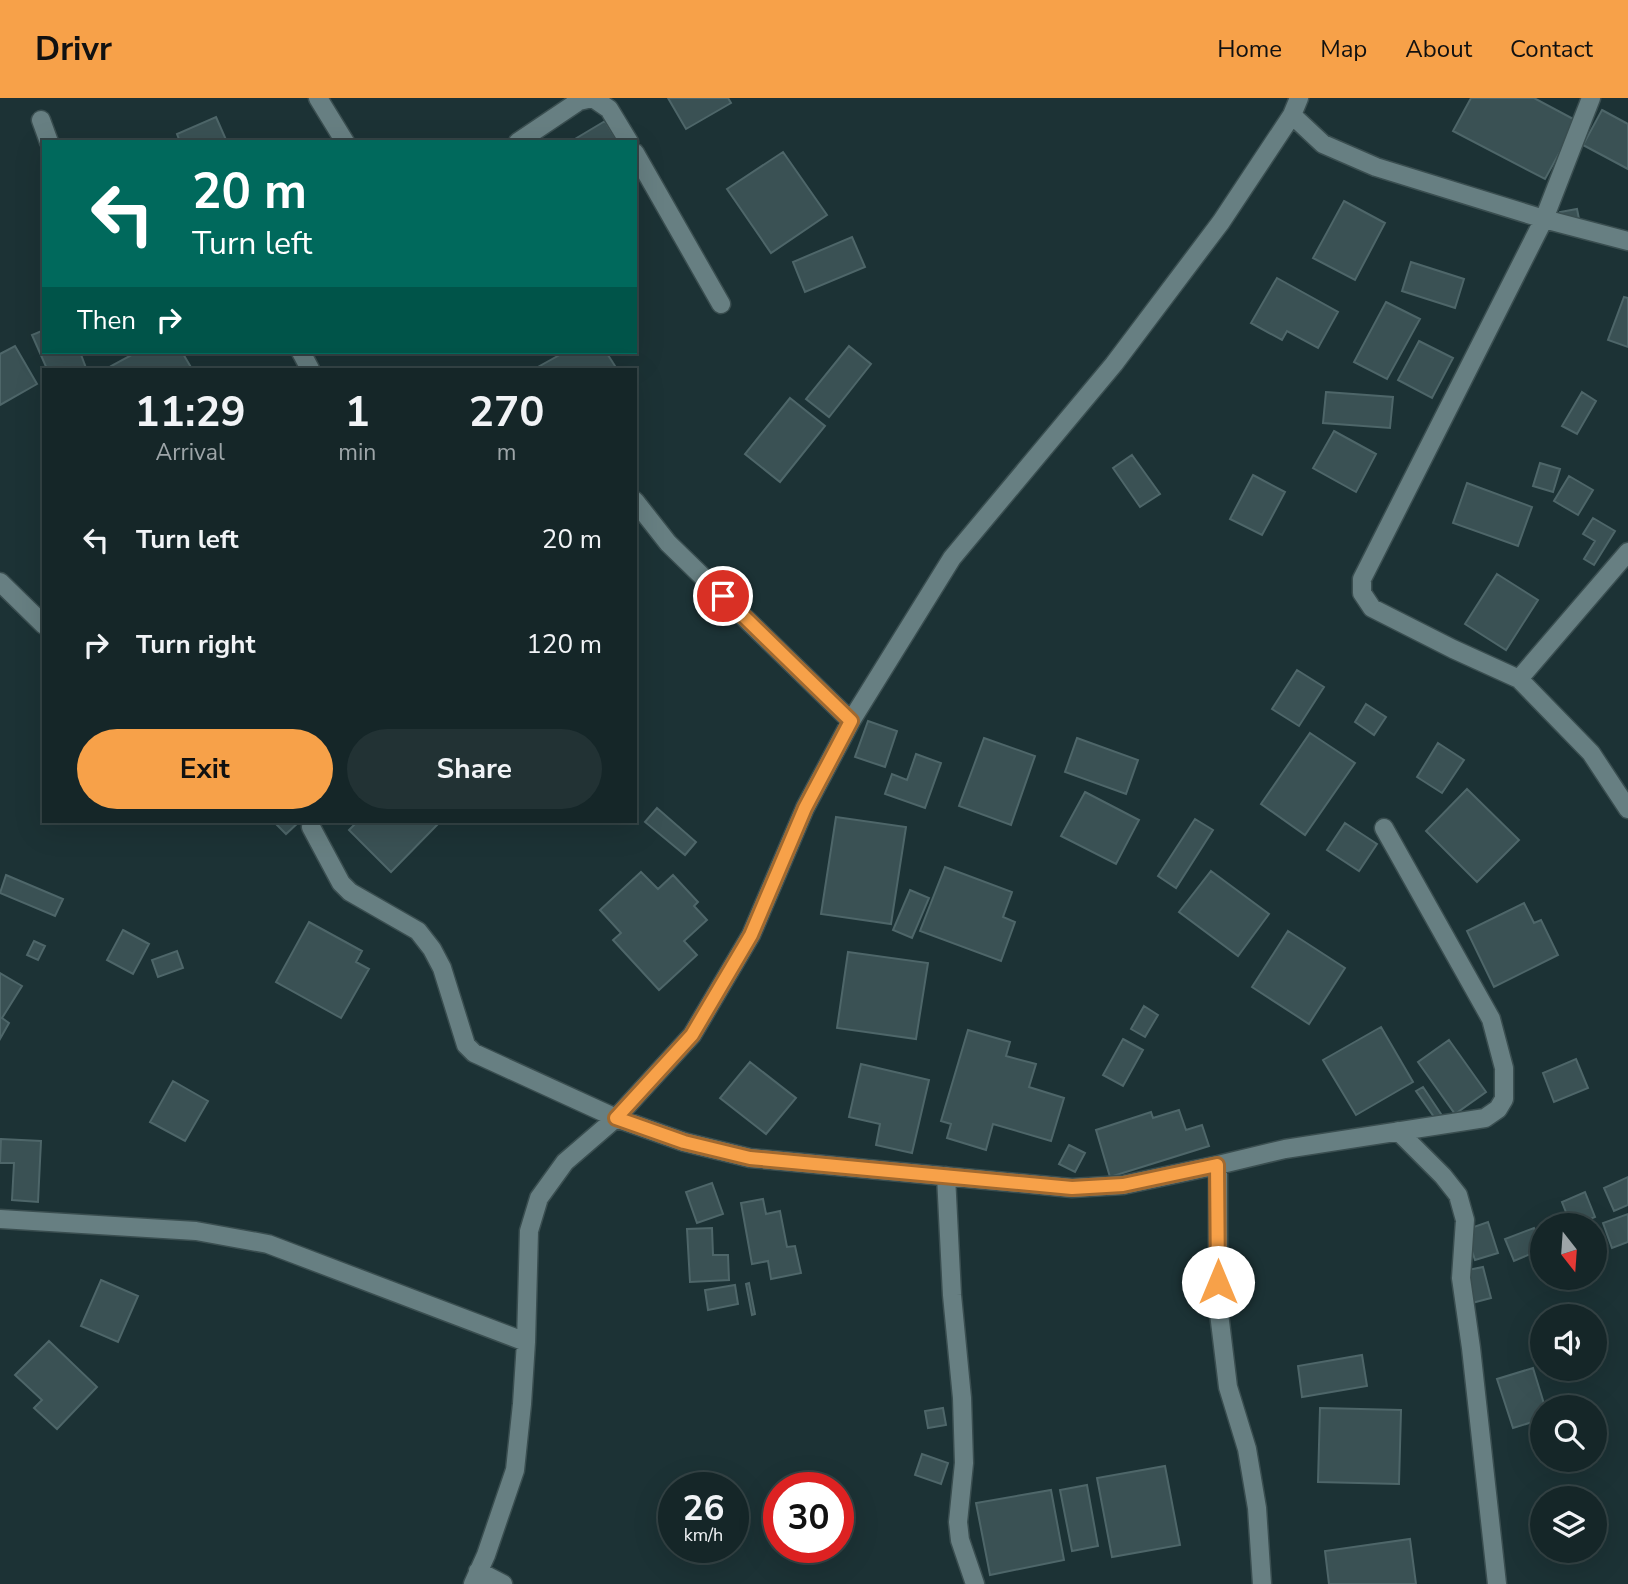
<!DOCTYPE html>
<style>
:root{--surface:#152628;--page:#223234;--text:#f1f3f6;--muted:#9da5a8;--line:#344345;--accent:#f7a149}
body{margin:0;font-family:"Nunito Sans",sans-serif;background:var(--page);color:var(--text);height:100vh;display:flex;flex-direction:column;font-size:26px;white-space:nowrap}
*{box-sizing:border-box;margin:0}
p{font-size:23px;color:var(--muted)}
.icon{flex:none;width:38px;height:38px;fill:none;stroke:currentColor;stroke-width:2;stroke-linecap:round;stroke-linejoin:round}
.map{position:relative;flex:1;overflow:hidden}
.panel{position:absolute;left:42px;top:270px;width:595px;height:455px;display:flex;flex-direction:column;background:var(--surface);border-radius:0px;box-shadow:0 7px 28px #0002,0 0 0 2px var(--line)}
.panel>*{flex:none}
.top-card{position:absolute;left:42px;top:42px;width:595px;height:214px;border-radius:0px;box-shadow:0 7px 28px #0002,0 0 0 2px var(--line);background:#00695c;color:#fff;overflow:hidden}
.needle{width:46px;rotate:163deg}
.controls{position:absolute;left:1530px;top:1115px;display:grid;gap:14px}
.controls a{display:grid;place-items:center;width:77px;height:77px;border-radius:50%;background:var(--surface);box-shadow:0 7px 28px #0002,0 0 0 2px var(--line);font-size:35px}
.speed{position:absolute;left:658px;top:1374px;display:flex;gap:14px;font-size:35px;font-weight:700;text-align:center}
.speed>*{display:grid;place-content:center;width:91px;height:91px;border-radius:50%;background:var(--surface);box-shadow:0 7px 28px #0002,0 0 0 2px var(--line);line-height:1}
.speed small{font-size:18px;font-weight:400}
.speed .limit{border:10px solid #d22;background:#fff;color:#111}
.pin{position:absolute;display:grid;place-items:center;width:60px;height:60px;color:#fff;margin:-30px;border:4px solid #fff;border-radius:50%;box-shadow:0 2px 7px #0007}
.me{position:absolute;width:77px;margin:-38px;rotate:0deg;stroke-linejoin:round;filter:drop-shadow(0 0 5px #0008)}
.turn{display:flex;align-items:center;gap:24px;height:147px;padding:0 35px;font-size:32px}
.turn .icon{width:91px;height:91px;stroke-width:2.5}
.turn b{display:block;font-size:49px;line-height:60px}
.then{display:flex;align-items:center;height:66px;padding:0 35px;background:#0003;gap:14px;font-size:26px}
.eta{display:flex;justify-content:space-evenly;align-items:center;height:119px;text-align:center}
.eta b{font-size:42px;font-weight:700;line-height:49px}
.primary-button{display:flex;gap:14px;margin-top:auto;padding:14px 35px}
.primary-button a{flex:1;height:80px;border-radius:42px;background:var(--accent);color:#111;font-size:28px;font-weight:700;line-height:80px;text-align:center}
.primary-button a+a{background:var(--page);color:var(--text)}
ul{padding:0;list-style:none}
li{display:flex;align-items:center;gap:21px;height:105px;padding:0 35px}
li div{flex:1}
li b{display:block;font-size:26px}
li em{font-style:normal}
header{display:flex;align-items:center;gap:42px;box-sizing:border-box;height:98px;padding:0 35px;background:var(--accent);color:#111}
header strong{font-size:33px}
nav{display:flex;gap:38px;margin-inline-start:auto;font-size:24px}
.map>svg:first-child{display:block}
</style>
<header>
<strong>Drivr</strong>
<nav><a>Home</a><a>Map</a><a>About</a><a>Contact</a></nav>
</header>
<div class="map">
<svg width="1628" height="1486" viewBox="0 0 1628 1486">
<rect width="100%" height="100%" fill="#1c3235"/>
<path fill="#3a5154" stroke="#4e6669" stroke-width="2" d="M668,0H728L731,5L686,31Z
M1471,0H1534L1577,23L1545,81L1453,33Z
M1602,12L1628,26V71L1583,47Z
M216,19L227,44H180L177,36Z
M605,23L618,44H570Z
M783,54L827,117L771,155L727,91Z
M1344,103L1385,125L1355,182L1313,160Z
M1577,111L1579,121L1561,123L1560,114Z
M852,139L865,169L805,194L793,164Z
M1411,164L1464,181L1455,210L1402,193Z
M1277,180L1338,214L1318,250L1287,233L1282,242L1251,225Z
M1624,199L1628,200V249L1608,242Z
M1386,204L1420,221L1387,281L1354,264Z
M44,232V254H80L86,270L83,271H47L32,237Z
M1419,243L1453,260L1432,300L1398,282Z
M15,248L37,286L0,307V256Z
M849,248L871,266L829,319L806,301Z
M137,254H182L192,271H113L111,268Z
M565,254H606L617,271H540L538,269Z
M1326,294L1393,299L1390,330L1323,325Z
M1582,294L1596,303L1577,336L1562,328Z
M790,300L825,328L780,384L745,356Z
M1334,333L1376,356L1356,394L1313,370Z
M1132,357L1160,396L1140,409L1113,370Z
M1540,365L1560,371L1553,394L1533,388Z
M1253,377L1285,394L1262,437L1230,421Z
M1569,378L1593,392L1578,417L1554,403Z
M1467,385L1532,409L1518,448L1453,425Z
M1593,420L1615,433L1594,467L1584,461L1595,443L1583,436Z
M1497,476L1538,502L1506,552L1465,526Z
M1297,572L1324,589L1299,628L1272,611Z
M1366,606L1386,619L1374,637L1355,624Z
M868,623L897,633L885,669L855,659Z
M1310,635L1355,665L1305,737L1261,706Z
M984,640L1035,658L1011,727L959,708Z
M1077,640L1138,662L1126,696L1065,674Z
M1438,645L1464,662L1442,695L1417,679Z
M916,656L941,665L925,710L885,696L892,676L907,682Z
M1467,691L1519,742L1477,784L1426,733Z
M1085,694L1139,722L1116,766L1061,738Z
M657,710L696,744L685,757L645,724Z
M836,719L906,729L891,826L821,816Z
M1195,721L1213,732L1176,790L1158,778Z
M273,723H300L286,736Z
M358,723H437L439,725L391,774L349,732Z
M1345,725L1377,746L1359,773L1327,752Z
M945,769L1012,794L1003,819L1015,824L1001,863L920,833Z
M1211,773L1269,816L1238,858L1179,814Z
M641,774L658,791L673,777L698,804L694,808L707,822L684,843L697,857L659,892L613,842L621,835L600,812Z
M6,777L63,801L55,818L0,795Z
M910,792L929,800L912,840L893,832Z
M1524,805L1534,825L1541,822L1558,857L1494,889L1467,833Z
M309,824L362,853L356,864L369,871L341,920L276,884Z
M123,832L149,846L133,876L107,862Z
M1288,833L1345,870L1309,926L1252,889Z
M34,843L45,848L38,862L27,857Z
M177,853L183,870L158,879L152,862Z
M848,854L928,865L916,941L837,930Z
M0,875L22,888L2,920L9,925L0,941Z
M1144,908L1158,917L1145,939L1131,931Z
M1381,929L1413,984L1356,1017L1323,962Z
M968,932L1010,944L1006,958L1036,966L1029,989L1064,1000L1051,1043L993,1026L986,1052L947,1040L951,1026L941,1023Z
M1123,941L1143,952L1123,988L1103,977Z
M1449,942L1486,994L1455,1016L1418,964Z
M1576,961L1588,990L1554,1004L1543,975Z
M750,964L796,1000L766,1036L720,1000Z
M861,966L929,982L912,1055L876,1047L880,1026L849,1019Z
M173,983L208,1003L185,1043L150,1024Z
M1423,989L1445,1022L1439,1026L1416,993Z
M1179,1012L1186,1032L1202,1027L1209,1048L1110,1079L1096,1032L1151,1014L1153,1020Z
M1,1041L41,1043L38,1104L12,1102L14,1065H0Z
M1069,1047L1085,1055L1075,1074L1059,1066Z
M1628,1079V1107L1614,1113L1604,1090Z
M712,1085L723,1116L697,1125L686,1094Z
M1585,1094L1595,1119L1576,1127H1571L1562,1104Z
M763,1101L766,1116L780,1113L787,1149L795,1148L801,1175L771,1181L768,1163L752,1166L741,1105Z
M1628,1116V1144L1612,1150L1603,1125Z
M1488,1124L1498,1155L1475,1162L1465,1132Z
M712,1130L713,1157H728L729,1182L690,1184L687,1131Z
M1534,1130L1542,1151L1514,1163L1505,1141Z
M1483,1169L1491,1200L1472,1205L1463,1173Z
M101,1182L138,1198L118,1244L81,1228Z
M749,1185L755,1216L752,1217L746,1186Z
M735,1187L738,1206L708,1212L705,1192Z
M49,1243L97,1289L57,1331L34,1310L42,1302L15,1277Z
M1362,1257L1367,1288L1302,1299L1298,1268Z
M1533,1270L1545,1309H1542V1321L1513,1330L1497,1281Z
M943,1310L946,1327L928,1330L925,1313Z
M1320,1310L1401,1312L1399,1386L1318,1384Z
M922,1356L948,1365L941,1386L915,1377Z
M1165,1368L1180,1447L1112,1459L1097,1380Z
M1087,1387L1098,1448L1072,1453L1060,1392Z
M1051,1392L1064,1462L990,1477L976,1405Z
M1410,1441L1416,1486H1329L1325,1453Z"/>
<g fill="none" stroke-linecap="round" stroke-linejoin="round">
<g stroke="#3a4e50" stroke-width="21">
<path id="street" d="M318,0L345,44
M593,0L609,11L629,44
M1591,0L1544,121L1362,481V495L1372,510L1453,551L1519,581L1591,655L1628,711
M1292,17L1323,46L1376,69L1544,121L1628,143
M41,22L49,44
M518,44L579,3L592,0
M635,55L721,206
M301,254L310,271
M635,403L668,445L851,623
M0,484L44,527
M1519,581L1628,454
M311,729L341,785L350,794L418,833L432,851L442,870L466,947L474,955L616,1020L684,1044L750,1060L1072,1090L1123,1087L1218,1067L1285,1051L1485,1020L1498,1011L1504,1001V970L1491,921L1384,730
M1398,1033L1443,1078L1458,1097L1465,1122L1461,1180L1471,1250L1497,1486
M1218,1067V1207L1228,1289L1247,1351L1257,1410L1262,1486
M946,1078L952,1197L962,1300L964,1365L958,1424L960,1442L975,1486
M0,1121L196,1133L268,1146L526,1244
M478,1473L503,1486
M473,1486L486,1457L515,1372L522,1306L526,1244L529,1133L539,1100L565,1064L616,1020L692,937L751,837L805,710L851,623L952,460L1114,266L1221,124L1292,17L1299,0"/>
</g>
<use href="#street" stroke="#677f82" stroke-width="18"/>
</g>
<g fill="none" stroke-linecap="round" stroke-linejoin="round">
<g stroke="#a1692f" stroke-width="18">
<path id="route" d="M723,498L851,623L805,710L751,837L692,937L616,1020L684,1044L750,1060L1072,1090L1123,1087L1217,1067L1218,1184"/>
</g>
<use href="#route" stroke="#f7a149" stroke-width="12"/>
</g>
</svg>
<div class="controls">
<a><svg class="needle" viewBox="-14 -14 28 28"><path d="M0-13l5 13h-10z" fill="#e53935"/><path d="M0 13l5-13h-10z" fill="#9da5a8"/></svg></a>
<a><svg class="icon" aria-label="sound" viewBox="0 0 24 24"><path d="M4 9h4l5-4v14l-5-4H4zM17 9q2 3 0 6"/></svg></a>
<a><svg class="icon" aria-label="search" viewBox="0 0 24 24"><circle cx="10" cy="10" r="6"/><path d="M15 15l6 6"/></svg></a>
<a><svg class="icon" aria-label="layers" viewBox="0 0 24 24"><path d="M12 4l9 5-9 5-9-5zM3 14l9 5 9-5"/></svg></a>
</div>
<div class="speed"><div>26<small>km/h</small></div><div class="limit">30</div></div>
<div class="pin" style="left:723px;top:498px;background:#d93025"><svg class="icon" aria-label="arrive" viewBox="0 0 24 24"><path d="M6 21V4h12l-3 4 3 4H6"/></svg></div>
<svg class="me" style="left:1218px;top:1184px" viewBox="-20 -20 40 40"><circle r="19" fill="#fff"/><path d="M0-13L10 11 0 6-10 11z" fill="#f7a149"/></svg>
<div class="top-card">
<div class="turn"><svg class="icon" aria-label="left" viewBox="0 0 24 24"><path d="M17 20v-9H6M10 6l-5 5 5 5"/></svg><div><b>20 m</b>Turn left</div></div>
<div class="then">Then<svg class="icon" aria-label="right" viewBox="0 0 24 24"><path d="M7 20v-9h11M14 6l5 5-5 5"/></svg></div>
</div>
<section class="panel">
<div class="eta">
<div><b>11:29</b><p>Arrival</p></div>
<div><b>1</b><p>min</p></div>
<div><b>270</b><p>m</p></div>
</div>
<ul>
<li><svg class="icon" aria-label="left" viewBox="0 0 24 24"><path d="M17 20v-9H6M10 6l-5 5 5 5"/></svg><div><b>Turn left</b></div><em>20 m</em></li>
<li><svg class="icon" aria-label="right" viewBox="0 0 24 24"><path d="M7 20v-9h11M14 6l5 5-5 5"/></svg><div><b>Turn right</b></div><em>120 m</em></li>
</ul>
<div class="primary-button"><a>Exit</a><a>Share</a></div>
</section>
</div>
